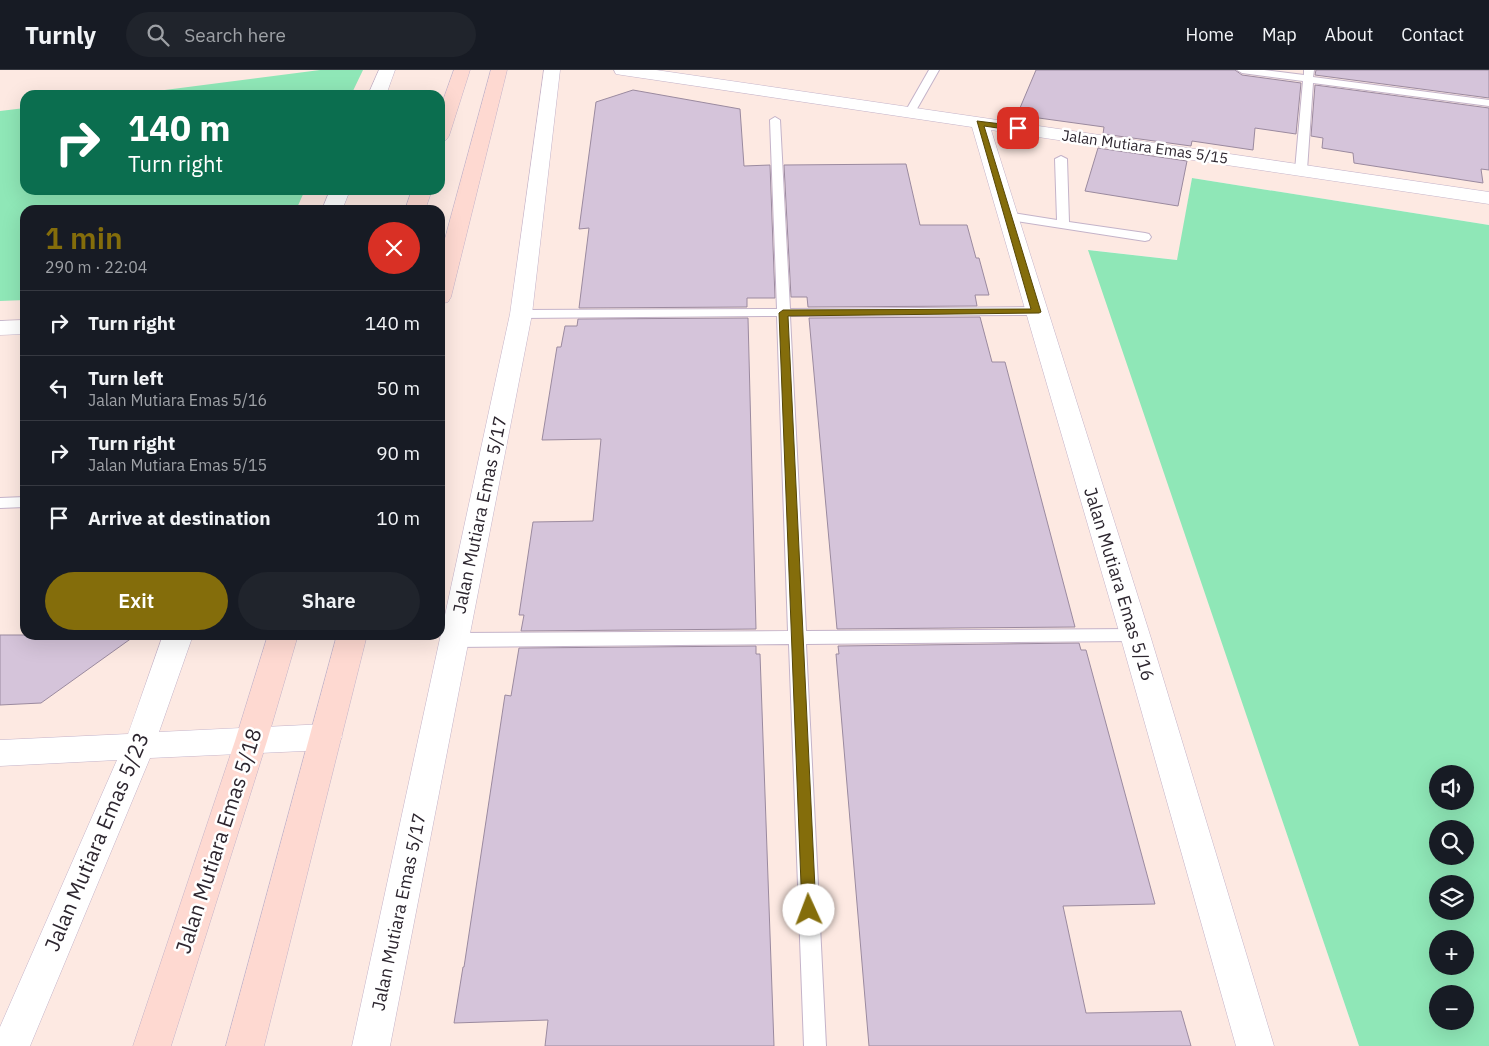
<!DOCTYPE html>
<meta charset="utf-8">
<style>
:root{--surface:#171b24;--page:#20242c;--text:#f1f3f6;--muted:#9ea1a6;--line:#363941;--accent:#846d0b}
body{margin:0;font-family:"IBM Plex Sans",sans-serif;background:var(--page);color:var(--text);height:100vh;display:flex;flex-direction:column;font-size:19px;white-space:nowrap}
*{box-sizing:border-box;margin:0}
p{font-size:16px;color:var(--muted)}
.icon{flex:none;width:28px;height:28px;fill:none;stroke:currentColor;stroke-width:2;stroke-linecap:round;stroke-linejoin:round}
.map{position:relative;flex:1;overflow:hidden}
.drawer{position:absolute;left:20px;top:135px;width:425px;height:435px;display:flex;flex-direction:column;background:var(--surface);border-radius:15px;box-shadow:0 5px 20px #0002}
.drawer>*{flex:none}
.banner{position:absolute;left:20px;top:20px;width:425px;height:105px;border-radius:15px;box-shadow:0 5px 20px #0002;background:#0b6e4f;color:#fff;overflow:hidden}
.controls{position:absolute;left:1429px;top:695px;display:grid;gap:10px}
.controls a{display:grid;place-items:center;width:45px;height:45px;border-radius:50%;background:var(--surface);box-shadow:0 5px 20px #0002;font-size:25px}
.pin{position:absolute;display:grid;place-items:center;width:42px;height:42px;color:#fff;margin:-21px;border-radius:10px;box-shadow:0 2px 8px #0006}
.me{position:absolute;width:55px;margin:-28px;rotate:358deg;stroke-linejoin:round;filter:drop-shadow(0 0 4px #0008)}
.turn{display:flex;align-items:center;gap:18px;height:105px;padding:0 25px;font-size:22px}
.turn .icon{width:65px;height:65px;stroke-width:2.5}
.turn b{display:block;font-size:35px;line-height:42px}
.round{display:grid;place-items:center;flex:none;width:52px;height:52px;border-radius:26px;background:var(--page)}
.overview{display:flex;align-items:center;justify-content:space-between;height:85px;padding:0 25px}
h1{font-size:30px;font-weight:600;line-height:38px;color:var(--accent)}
.primary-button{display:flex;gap:10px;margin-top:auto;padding:10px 25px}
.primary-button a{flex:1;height:58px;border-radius:30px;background:var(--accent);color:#fff;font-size:20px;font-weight:600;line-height:58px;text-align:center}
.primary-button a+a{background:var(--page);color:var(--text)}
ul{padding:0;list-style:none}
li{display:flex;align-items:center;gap:15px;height:65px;padding:0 25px;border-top:1px solid var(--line)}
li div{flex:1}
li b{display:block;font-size:19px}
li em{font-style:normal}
header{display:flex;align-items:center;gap:30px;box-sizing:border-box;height:70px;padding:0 25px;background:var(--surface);border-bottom:1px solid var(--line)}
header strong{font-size:24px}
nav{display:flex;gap:28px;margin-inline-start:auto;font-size:18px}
.search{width:350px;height:45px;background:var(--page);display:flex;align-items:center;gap:12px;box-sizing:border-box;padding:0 18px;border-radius:28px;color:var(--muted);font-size:19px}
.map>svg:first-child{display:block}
</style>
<header>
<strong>Turnly</strong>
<div class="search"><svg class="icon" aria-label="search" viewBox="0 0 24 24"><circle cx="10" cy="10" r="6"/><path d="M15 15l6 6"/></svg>Search here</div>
<nav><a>Home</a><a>Map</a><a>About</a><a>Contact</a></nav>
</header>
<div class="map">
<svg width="1489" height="976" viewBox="0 0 1489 976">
<rect width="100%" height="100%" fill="#fcf5fe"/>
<path fill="#fde9e2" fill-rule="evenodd" d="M0,0H1489V155L1192,108L1178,190L1089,180L1359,976H0ZM25,25H440V120H25ZM25,140H440V565H25Z"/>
<path fill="#8fe7b7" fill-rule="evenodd" d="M320,0H363L351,25H126Z
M25,38V120H305L296,140H25V230L0,231V41Z
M1192,108L1489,155V976H1359L1088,180L1177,190ZM1438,704H1465V731H1438ZM1438,759H1465V786H1438ZM1438,814H1465V841H1438ZM1438,869H1465V896H1438ZM1438,924H1465V951H1438Z"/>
<path fill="#d5c4da" stroke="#9b8a9f" d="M1036,0H1235L1242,5L1301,13L1296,64L1255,58L1253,80L1192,71L1191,76L1103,64L1104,57L1017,45Z
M1316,0H1489V28L1315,5Z
M1315,15L1489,38V100L1481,99L1483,113L1354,93L1353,83L1322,78L1323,68L1311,66Z
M633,20L740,39L744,96L770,95L775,228H747V237L579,238L589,158L579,159L596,32Z
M1098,78L1187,91L1178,136L1085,121Z
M906,94L920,155H967L976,188H979L989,225H975L977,236L808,237L807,227H791L784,95Z
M980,247L992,292H1005L1075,557L837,559L809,248Z
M748,248L756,559L521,561L524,545H519L533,452L593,451L601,369L542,370L557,277H561L565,256H577L578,249Z
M0,565H136L41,633L0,635Z
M1079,573L1081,580H1086L1155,834L1063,836L1086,943L1181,941L1191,976H869L836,584H839L838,576Z
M756,576V584H760L774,976H545L548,950L454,953L463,897H464L505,625L511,626L519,578Z"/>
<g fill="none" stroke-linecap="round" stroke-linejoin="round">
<g stroke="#c4b3c9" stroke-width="2">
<path id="lane" d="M929,0H939L914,44H906L905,42Z
M1237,0H1264L1304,5V0H1314L1313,7L1489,30V36L1313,13L1307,100L1301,103L1295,100L1303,11L1242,3Z
M775,47L780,50L790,239L1036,237L1043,241L1036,245L790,246L806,561L1135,559L1141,560L1144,565L1141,570L1135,571L806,574L826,976H804L789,574L454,577L448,575L445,570L448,565L454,563L788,561L777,246L521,248L514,244L521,240L777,239L770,50Z
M1061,86L1067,89L1069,152L1145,163L1149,164L1151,167L1149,170L1145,171L1003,149L1001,146L1007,142L1057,150L1055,89Z
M25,427V437L0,438V428Z"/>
</g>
<g stroke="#c4b3c9" stroke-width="1">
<path id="street" d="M379,0H395L386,25H368Z
M544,0H560L532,244L390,976H352L510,244Z
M614,0H656L1489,122V134L991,60L1150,565L1274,976H1236L1120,565L972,57L622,5L616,4Z
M330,120H350L342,140H322Z
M25,250V264L0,265V251Z
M163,565H193L159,662L326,654L337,658L342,667L337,676L326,680L150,688L30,976H0V957L117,690L0,696V670L128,664Z"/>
</g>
<g stroke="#c4b3c9" stroke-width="1">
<path id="secondary" d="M454,0H470L449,66L446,70L440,71V39Z
M491,0H507L451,227L448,232L440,234V187Z
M412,120H432L425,140H405Z
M268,565H298L267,671L171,976H133L235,671Z
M337,565H367L264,976H226Z"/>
</g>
<use href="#lane" fill="#fff" fill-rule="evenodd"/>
<use href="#street" fill="#fff" fill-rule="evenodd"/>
<use href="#secondary" fill="#fed9d1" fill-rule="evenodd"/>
</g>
<path fill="#846d0b" stroke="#564707" d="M977,51L1018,56L1021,58L1018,61L984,56L1041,242L1039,243L788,246L816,840L814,845L809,846L804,845L802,840L779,243L783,240L1031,239Z"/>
<g text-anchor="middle" stroke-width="5" stroke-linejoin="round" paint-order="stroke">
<g font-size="15" fill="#2d262f" stroke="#fff">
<text transform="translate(1145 77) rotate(8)" y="5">Jalan Mutiara Emas 5/15</text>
</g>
<g font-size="18" fill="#2d262f" stroke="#fff">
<text transform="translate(480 445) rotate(-78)" y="6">Jalan Mutiara Emas 5/17</text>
<text transform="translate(1119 514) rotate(73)" y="6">Jalan Mutiara Emas 5/16</text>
<text transform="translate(399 842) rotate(-78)" y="6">Jalan Mutiara Emas 5/17</text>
</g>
<g font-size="21" fill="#2d262f" stroke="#fff">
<text transform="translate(219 771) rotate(-72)" y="7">Jalan Mutiara Emas 5/18</text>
<text transform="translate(97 772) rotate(-67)" y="7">Jalan Mutiara Emas 5/23</text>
</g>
</g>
</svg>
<div class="controls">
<a><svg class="icon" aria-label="sound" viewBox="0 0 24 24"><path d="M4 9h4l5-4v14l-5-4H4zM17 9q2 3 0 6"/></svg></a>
<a><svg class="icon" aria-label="search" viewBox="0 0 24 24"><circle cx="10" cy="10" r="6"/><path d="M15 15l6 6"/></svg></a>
<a><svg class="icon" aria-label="layers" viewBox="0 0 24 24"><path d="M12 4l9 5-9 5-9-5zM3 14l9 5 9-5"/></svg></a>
<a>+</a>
<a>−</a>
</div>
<div class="pin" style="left:1018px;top:58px;background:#d93025"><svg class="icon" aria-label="arrive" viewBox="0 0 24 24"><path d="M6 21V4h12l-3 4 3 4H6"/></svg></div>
<svg class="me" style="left:809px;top:840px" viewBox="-20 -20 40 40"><circle r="19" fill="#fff"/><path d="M0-13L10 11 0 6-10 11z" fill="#846d0b"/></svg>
<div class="banner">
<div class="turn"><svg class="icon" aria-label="right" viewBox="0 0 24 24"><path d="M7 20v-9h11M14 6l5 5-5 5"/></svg><div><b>140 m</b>Turn right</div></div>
</div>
<section class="drawer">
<div class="overview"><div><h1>1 min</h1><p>290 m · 22:04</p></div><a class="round" style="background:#d93025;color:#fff"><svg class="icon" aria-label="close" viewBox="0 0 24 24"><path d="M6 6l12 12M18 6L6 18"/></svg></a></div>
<ul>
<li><svg class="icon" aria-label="right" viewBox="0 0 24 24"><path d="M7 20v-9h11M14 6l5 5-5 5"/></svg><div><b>Turn right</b></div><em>140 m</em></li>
<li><svg class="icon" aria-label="left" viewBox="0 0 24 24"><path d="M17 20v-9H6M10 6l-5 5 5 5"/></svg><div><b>Turn left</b><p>Jalan Mutiara Emas 5/16</p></div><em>50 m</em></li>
<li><svg class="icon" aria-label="right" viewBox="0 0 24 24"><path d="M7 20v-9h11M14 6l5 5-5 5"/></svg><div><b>Turn right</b><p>Jalan Mutiara Emas 5/15</p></div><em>90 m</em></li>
<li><svg class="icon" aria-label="arrive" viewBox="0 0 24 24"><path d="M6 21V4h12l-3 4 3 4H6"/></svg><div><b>Arrive at destination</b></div><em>10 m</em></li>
</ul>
<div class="primary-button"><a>Exit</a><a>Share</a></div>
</section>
</div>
